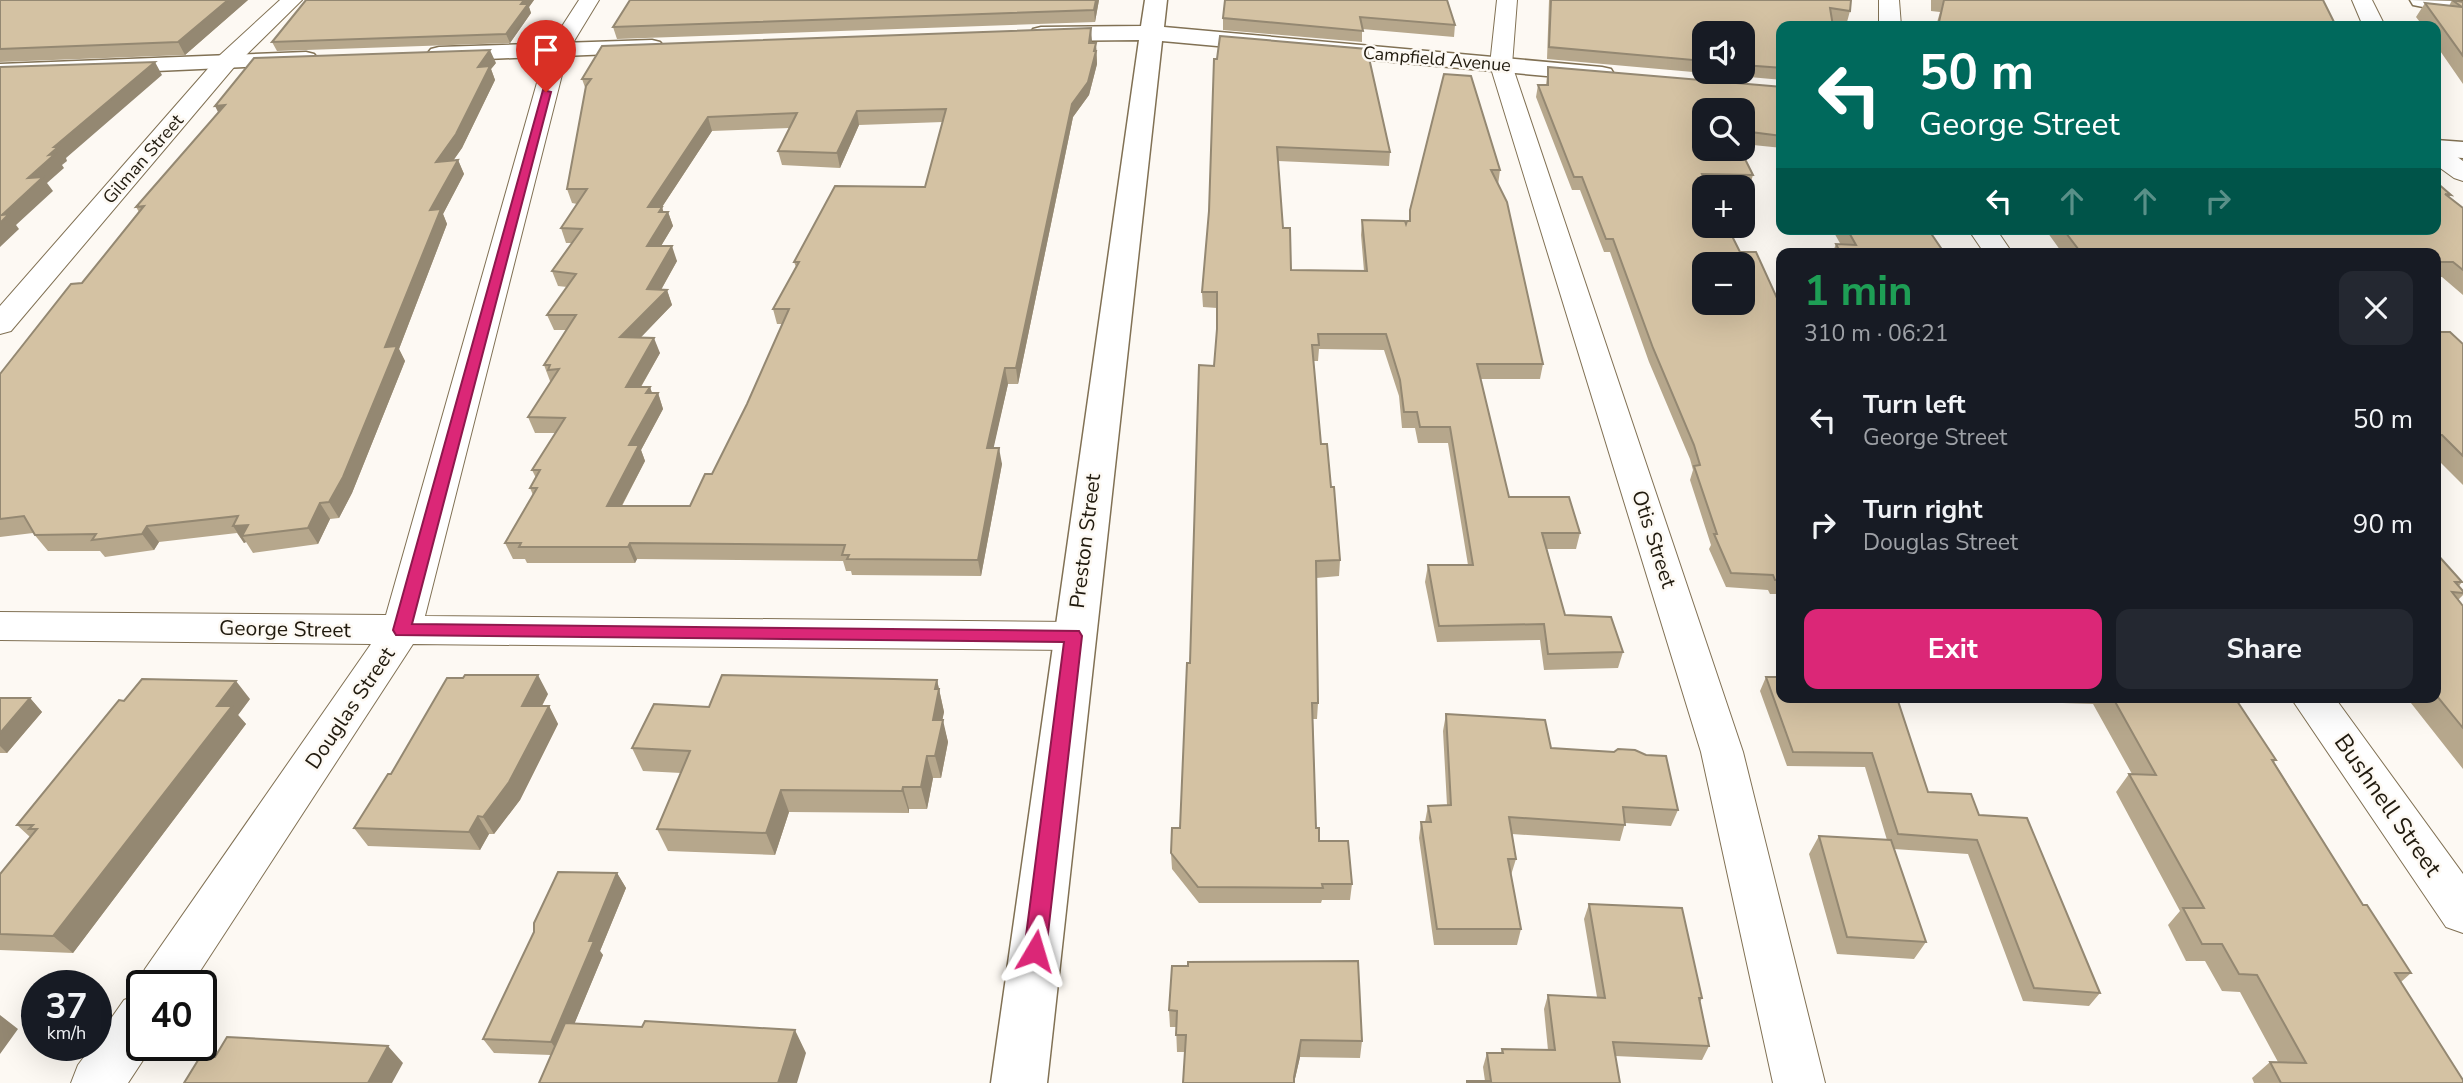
<!DOCTYPE html>
<meta charset="utf-8">
<style>
:root{--surface:#171b24;--page:#242831;--text:#f1f3f6;--muted:#9ea1a6;--accent:#db2777}
body{margin:0;font-family:"Nunito Sans",sans-serif;background:var(--page);color:var(--text);height:100vh;display:flex;flex-direction:column;font-size:26px;white-space:nowrap}
*{box-sizing:border-box;margin:0}
p{font-size:23px;color:var(--muted)}
.icon{flex:none;width:38px;height:38px;fill:none;stroke:currentColor;stroke-width:2;stroke-linecap:round;stroke-linejoin:round}
.map{position:relative;flex:1;overflow:hidden}
.drawer{position:absolute;left:1776px;top:248px;width:665px;height:455px;display:flex;flex-direction:column;background:var(--surface);border-radius:14px;box-shadow:0 7px 28px #0002}
.drawer>*{flex:none}
.top-card{position:absolute;left:1776px;top:21px;width:665px;height:214px;border-radius:14px;box-shadow:0 7px 28px #0002;background:#00695c;color:#fff;overflow:hidden}
.fabs{position:absolute;left:1692px;top:21px;display:grid;gap:14px}
.fabs a{display:grid;place-items:center;width:63px;height:63px;border-radius:14px;background:var(--surface);box-shadow:0 7px 28px #0002;font-size:35px}
.speed{position:absolute;left:21px;top:970px;display:flex;gap:14px;font-size:35px;font-weight:700;text-align:center}
.speed>*{display:grid;place-content:center;width:91px;height:91px;border-radius:50%;background:var(--surface);box-shadow:0 7px 28px #0002;line-height:1}
.speed small{font-size:18px;font-weight:400}
.speed .limit{border:4px solid #111;border-radius:10px;background:#fff;color:#111}
.pin{position:absolute;display:grid;place-items:center;width:60px;height:60px;color:#fff;margin:-72px -30px;border-radius:50% 50% 50% 0;rotate:-45deg;box-shadow:0 0 7px #0007}
.pin .icon{rotate:45deg}
.me{position:absolute;width:77px;margin:-38px;rotate:7deg;stroke-linejoin:round;filter:drop-shadow(0 0 5px #0008)}
.turn{display:flex;align-items:center;gap:24px;height:147px;padding:0 28px;font-size:32px}
.turn .icon{width:91px;height:91px;stroke-width:2.5}
.turn b{display:block;font-size:49px;line-height:60px}
.lanes{display:flex;align-items:center;height:66px;padding:0 28px;background:#0003;justify-content:center;gap:35px;direction:ltr}
.lanes .off{opacity:.35}
.round{display:grid;place-items:center;flex:none;width:74px;height:74px;border-radius:14px;background:var(--page)}
.head{display:flex;align-items:center;justify-content:space-between;height:119px;padding:0 28px}
h1{font-size:42px;font-weight:700;line-height:52px;color:#1e9e55}
.button{display:flex;gap:14px;margin-top:auto;padding:14px 28px}
.button a{flex:1;height:80px;border-radius:14px;background:var(--accent);color:#fff;font-size:28px;font-weight:700;line-height:80px;text-align:center}
.button a+a{background:var(--page);color:var(--text)}
ul{padding:0;list-style:none}
li{display:flex;align-items:center;gap:21px;height:105px;padding:0 28px}
li div{flex:1}
li b{display:block;font-size:26px}
li em{font-style:normal}
.map>svg:first-child{display:block}
</style>
<div class="map">
<svg width="2463" height="1083" viewBox="0 0 2463 1083">
<rect width="100%" height="100%" fill="#fdf9f3"/>
<g fill="none" stroke-linecap="round" stroke-linejoin="round">
<g stroke="#817154" stroke-width="2">
<path id="minor" d="M280,0H302L235,66L11,331L0,334V306L219,56Z
M579,0H599L568,51L425,616L1073,622L1087,626L1093,636L1087,646L1073,650L413,644L191,985H142V993L138,985L145,969L371,644L0,640V612L386,615L546,51Z
M1497,0H1517L1512,65L1743,752L1825,1083H1773L1701,752L1490,65Z
M1879,0H1899L1901,26H1879Z
M2352,0H2372L2385,26H2363Z
M2436,145L2445,148L2463,161V181L2454,178L2436,165Z
M1968,229H1996L2013,254H1985Z
M2291,698H2335L2463,874V933L2446,927Z
M142,993V1045H153L128,1083H71L78,1065L93,1045H96V1040L124,1000Z"/>
</g>
<g stroke="#817154" stroke-width="3">
<path id="tertiary" d="M1145,0H1167L1164,27L1602,67L1611,69L1614,74L1611,79L1602,81L1162,41L1047,1083H991L1139,40L1041,41L1033,39L1030,34L1033,29L1041,27L1141,26Z
M652,40L660,42L664,47L660,52L439,61L431,59L427,54L431,49L439,47Z
M306,52L314,54L318,59L314,64L0,78V64Z
M2436,140L2463,142V158L2436,156Z"/>
</g>
<g stroke="#817154" stroke-width="3">
<path id="secondary" d="M2410,0L2463,1V15L2413,5Z"/>
</g>
<use href="#minor" fill="#fff" fill-rule="evenodd"/>
<use href="#tertiary" fill="#fff" fill-rule="evenodd"/>
<use href="#secondary" fill="#fff" fill-rule="evenodd"/>
</g>
<path fill="#b6a78c" fill-rule="evenodd" d="M0,0H248L185,55L0,62Z
M306,0H534L529,7L531,13L510,43L277,51L272,42Z
M1099,0L1095,22L617,39L613,27Z
M1225,0L1455,25L1454,37L1362,29V42L1223,30V18Z
M1549,0H1851L1850,11L1847,22L1832,21L1782,26V80L1547,59ZM1704,33H1743V72H1704Z
M1931,0H2323L2336,26H1936L1940,12L1931,11Z
M2452,0L2463,2V84L2436,45V26H2423L2416,17L2425,3L2449,6Z
M1096,43L1097,64L1089,95L1073,117L1018,384H1008L993,448L1002,464L981,576L852,575L851,571H846L843,561L637,559L635,563H527L525,559H513L505,543L533,495L530,488L536,478L532,470L555,433H535L528,417L552,381H550L544,365L567,330H554L547,315L567,287L558,286L552,271L572,243H566L561,228L577,204L572,203L567,189L586,90L582,79ZM943,122L925,187L794,262L796,267L773,309L777,324H782L747,404L712,474L690,506H622L645,461L641,450L663,409L658,393H652L650,387H641L660,353L640,337L672,305L667,290H661L677,261L661,246L673,226L668,212H663L662,207L712,131L790,128L778,151L782,165L840,168L859,125Z
M1214,59L1390,152L1389,166L1278,161L1283,228L1291,270L1364,271L1361,235L1362,220L1406,224L1409,221L1410,210L1444,74L1500,170L1498,185L1543,364L1540,379H1480L1509,497L1580,533L1576,549H1547L1565,615L1623,652L1618,668L1544,670L1540,640L1437,642L1425,582L1428,565H1468L1448,443H1418L1415,428H1402L1399,396L1384,350L1319,349L1318,361H1313L1321,444L1331,487L1340,560L1339,576L1316,578L1318,703L1317,719H1313L1316,828L1319,841L1352,884L1350,900H1322L1321,903H1199L1172,869L1171,853L1180,828L1190,663L1217,329V308L1203,307L1202,292L1209,211Z
M496,63L491,69L495,80L462,148L453,161L458,160L464,174L443,214L447,224L399,349L405,361L352,493L339,518L330,519L318,544L253,553L246,542L244,543L237,533L159,542L154,550L105,557L100,551H48L33,533L0,537V374L82,283L139,212L136,207Z
M1548,67L1782,87V148L1743,144V110H1704L1753,175L1749,188L1704,187L1740,252L1782,315V594H1770L1768,590L1726,587L1709,549L1711,545L1690,480L1693,470L1690,459L1649,362L1610,252H1604L1580,190H1572L1536,97L1538,85H1546Z
M2436,182L2451,195L2449,197L2463,208V295L2442,277H2436V254H2063L2045,229H2436Z
M1832,229H1928L1945,254H1832L1836,244L1841,245Z
M2436,332L2463,344V485L2436,458Z
M2436,553L2462,582L2459,586L2463,591V595L2458,600L2463,606V769L2407,698H2436Z
M1766,677L1897,698L1928,792L1979,815L2100,993L2089,1006L2023,1001L1968,854L1894,849L1926,942L1914,959L1837,954L1809,854L1819,836L1887,840L1865,767L1787,766L1760,691Z
M937,680L944,712L942,720L948,742L941,778H933L927,809H909V813L789,812L775,855L668,851L657,829L681,773L643,771L632,748L709,707Z
M548,694L542,706H549L558,724L520,800L494,834H489L480,850L368,846L354,828L391,774Z
M0,698H30L42,712L7,753H0Z
M2001,698H2235L2276,760L2274,762L2363,905L2411,973L2401,982L2463,1083H2254L2252,1078L2270,1062H2278L2240,992L2222,991L2205,961H2186L2168,925L2180,911L2116,792L2129,774H2132L2093,704L2003,701Z
M250,699L238,715L246,724L73,953L0,950V874L30,837L17,825Z
M1446,714L1551,748L1678,810L1671,826L1625,823L1620,841L1512,834L1516,859L1511,875L1521,929L1517,945H1434L1419,838L1421,822H1425L1428,806L1447,805L1443,731Z
M617,873L626,888L600,951L603,955L574,1024L806,1053L551,1055L494,1053L483,1039Z
M1589,904L1702,998L1700,1002L1709,1046L1702,1060L1615,1056L1620,1083H1467V1081H1485L1483,1067L1487,1053H1501L1502,1049L1548,1050L1544,1009L1548,995L1597,997L1584,919Z
M1172,966L1362,1041L1360,1058L1300,1057L1294,1083L1185,1052H1177L1176,1027H1170L1169,1010Z"/>
<path fill="#948872" d="M228,0H248L185,55L178,42Z
M524,0H534L529,7L531,13L510,43L506,34Z
M1096,0H1099L1095,22L1094,10Z
M1091,28L1092,41L1089,56V43Z
M1096,43L1097,64L1089,95L1073,117L1018,384L1016,368L1072,104L1094,51Z
M490,50L496,63L491,69L495,80L462,148L442,176L436,162L478,67Z
M155,62L162,75L66,158L67,161L62,165L64,168L47,183L53,191L16,225L19,229L0,247V223L2,215L28,178L49,155L54,147Z
M225,105L222,120L215,106Z
M857,111L859,125L840,168L837,153Z
M708,117L712,131L662,207L665,217L668,212L673,226L652,261L647,246L648,207Z
M458,160L464,174L443,214L447,224L399,349L405,361L352,493L339,518L329,502L385,347L430,210Z
M672,246L677,261L653,304L667,290L672,305L626,353L620,337Z
M654,338L660,353L632,402L626,387Z
M1005,368L1008,384L990,464L987,448Z
M650,387L654,399L658,393L663,409L641,450L645,461L613,522L607,506L629,445L646,393Z
M999,448L1002,464L981,576L978,560Z
M320,503L330,519L318,544L308,528Z
M248,525L242,536L246,542L244,543L233,526Z
M147,526L159,542L154,550L142,534Z
M630,543L637,559L635,563L628,547Z
M538,675L548,694L532,724L522,706Z
M937,680L944,712L938,742L933,720L935,689Z
M236,681L250,699L238,715L246,724L73,953L53,936L217,706Z
M30,698L42,712L7,753L0,746V733Z
M549,706L558,724L520,800L494,834L483,817Z
M943,720L948,742L941,778L935,756Z
M927,756L933,778L927,809L921,787Z
M903,787L909,809V813L902,791Z
M781,790L789,812L775,855L766,833Z
M478,816L489,834L480,850L469,832Z
M617,873L626,888L600,951L603,955L561,1056L551,1042L589,941Z
M0,1015L18,1029L0,1054Z
M795,1030L806,1053L797,1083H778Z
M1301,1040L1300,1057L1294,1083V1077Z
M388,1046L403,1063L392,1083H368Z"/>
<path fill="#d4c2a3" stroke="#948872" stroke-width="2" fill-rule="evenodd" d="M0,0H228L178,42L0,49Z
M306,0H524L521,4H528L506,34L272,42Z
M630,0H1096L1094,10L613,27Z
M1225,0H1447L1455,25L1360,17L1363,31L1223,18Z
M1551,0H1851L1850,11L1830,8L1833,26H1782V68L1743,65V33H1704V61L1549,47Z
M1944,0H2323L2336,26H1941L1939,22Z
M2452,0L2463,2V56L2425,3L2462,7Z
M1091,28L1089,43H1096L1094,51H1096L1088,82L1072,104L1016,368H1005L987,448H999L978,560L847,559L849,555H842L845,545L630,543L628,547H519L521,543H505L537,488H530L540,470H532L565,418L528,417L559,369L548,370L550,365H544L576,315H547L576,274L552,271L582,229L561,228L587,189H567L586,86L591,79H582L602,46ZM946,109L925,187L835,186L794,262H799L773,309H789L747,404L712,474H705L690,506H607L639,445H629L658,393H646L650,387H626L654,338L620,337L667,290L647,289L672,246H647L668,212H659L662,207H648L708,117L797,113L778,151L837,153L857,111Z
M1220,36L1367,49L1390,152L1277,147L1283,228H1290L1291,270L1367,271L1362,220L1405,221L1406,224L1407,221H1410V210L1444,74L1471,76L1500,170H1491L1507,202L1543,364H1477L1509,497H1569L1580,533H1542L1565,615L1611,617L1623,652L1548,654L1544,624L1439,626L1428,565H1473L1450,427H1420L1417,412H1404L1400,380L1386,334H1318L1319,345H1312L1321,444H1327L1331,487H1334L1340,560L1316,561L1318,703H1312L1316,828H1319V841H1348L1352,884H1322L1323,888L1198,887L1171,853L1172,828H1180L1187,663H1190L1199,365L1214,366L1217,329V292H1202L1209,211L1214,59H1217Z
M490,50L478,67L490,66L456,134L436,162L458,160L430,210L441,209L385,347L397,346L343,477L329,502L320,503L308,528L242,536L248,525L233,526L238,516L147,526L142,534L92,540L96,534L35,535L24,516L0,519V374L71,284L82,283L144,206L136,207L225,105L215,106L254,58Z
M155,62L54,147H58L49,155L55,154L28,178L43,177L2,215L9,214L0,223V67Z
M1548,67L1782,87V136L1743,131V110H1704V149H1740L1753,175L1702,174L1708,187H1704V226H1727L1740,252H1756L1777,298L1782,315V580H1775L1773,575L1731,573L1714,534H1717L1694,466L1700,465L1694,445L1653,348L1613,239H1606L1582,177H1574L1538,85H1548ZM1704,264H1743V303H1704Z
M2436,182L2451,195L2445,194L2463,208V270L2453,262H2436V254H2082L2063,229H2436Z
M1847,229H1928L1945,254H1841L1836,244L1856,245Z
M2436,332H2450L2463,344V456L2442,435H2436Z
M2436,553L2462,582H2455L2463,591V593L2452,592L2463,606V728L2436,695Z
M465,675H538L522,706H549L509,782L483,817L478,816L469,832L354,828L388,774H391L447,678H463Z
M722,675L937,680L935,689H939L933,720H943L935,756H927L921,787H903L902,791L781,790L766,833L657,829L690,751L632,748L654,704L709,707Z
M1766,677H1782V698H1897L1928,792L1971,794L1979,815L2027,818L2100,993L2034,988L1977,840L1898,834L1872,753L1793,752Z
M142,679L236,681L217,706H232L53,936L0,934V874L37,829H29L33,825H17L119,700L124,701Z
M0,698H30L0,733Z
M2113,698H2235L2276,760H2272L2363,905H2367L2411,973H2395L2463,1080V1083H2281L2270,1062L2306,1063L2257,975L2239,974L2222,944H2202L2183,908H2204L2129,774L2156,775Z
M1446,714L1545,720L1551,748L1614,752L1618,749L1635,750L1646,755L1666,756L1678,810L1623,807L1625,825L1509,817L1516,859H1508L1521,929H1437L1421,822H1431L1428,806L1451,805Z
M1819,836L1891,840L1926,942L1847,937Z
M558,872L617,873L589,941H594L551,1042L483,1039L534,932V923Z
M1589,904L1682,908L1702,998H1699L1709,1046L1613,1042L1620,1083H1467V1081H1491L1487,1053H1503L1502,1049L1555,1050L1548,995L1605,998Z
M1358,961L1362,1041L1301,1040L1294,1077V1083H1183L1186,1035H1176L1177,1011L1169,1010L1172,966H1188V962Z
M645,1021L795,1030L778,1083H539L565,1023L642,1027Z
M227,1037L388,1046L368,1083H184L200,1057H215Z"/>
<path fill="#db2777" stroke="#8e194d" stroke-width="2" d="M543,90L551,92L412,624L1079,631L1082,636L1046,951L1042,958L1035,961L1027,958L1024,951L1064,642L396,635L393,630Z"/>
<g text-anchor="middle" stroke-width="5" stroke-linejoin="round" paint-order="stroke">
<g font-size="18" fill="#201a0e" stroke="#fdf9f3">
<text transform="translate(1437 59) rotate(5)" y="6">Campfield Avenue</text>
<text transform="translate(143 159) rotate(-49)" y="6">Gilman Street</text>
</g>
<g font-size="21" fill="#201a0e" stroke="#fdf9f3">
<text transform="translate(1654 539) rotate(72)" y="7">Otis Street</text>
<text transform="translate(1085 541) rotate(-83)" y="7">Preston Street</text>
<text transform="translate(285 629) rotate(1)" y="7">George Street</text>
<text transform="translate(350 708) rotate(-56)" y="7">Douglas Street</text>
</g>
<g font-size="24" fill="#201a0e" stroke="#fdf9f3">
<text transform="translate(2388 805) rotate(55)" y="8">Bushnell Street</text>
</g>
</g>
</svg>
<div class="fabs">
<a><svg class="icon" aria-label="sound" viewBox="0 0 24 24"><path d="M4 9h4l5-4v14l-5-4H4zM17 9q2 3 0 6"/></svg></a>
<a><svg class="icon" aria-label="search" viewBox="0 0 24 24"><circle cx="10" cy="10" r="6"/><path d="M15 15l6 6"/></svg></a>
<a>+</a>
<a>−</a>
</div>
<div class="speed"><div>37<small>km/h</small></div><div class="limit">40</div></div>
<div class="pin" style="left:546px;top:92px;background:#d93025"><svg class="icon" aria-label="arrive" viewBox="0 0 24 24"><path d="M6 21V4h12l-3 4 3 4H6"/></svg></div>
<svg class="me" style="left:1035px;top:951px" viewBox="-20 -20 40 40"><path d="M0-17L14 15 0 8-14 15z" fill="#db2777" stroke="#fff" stroke-width="4"/></svg>
<div class="top-card">
<div class="turn"><svg class="icon" aria-label="left" viewBox="0 0 24 24"><path d="M17 20v-9H6M10 6l-5 5 5 5"/></svg><div><b>50 m</b>George Street</div></div>
<div class="lanes"><svg class="icon" aria-label="left" viewBox="0 0 24 24"><path d="M17 20v-9H6M10 6l-5 5 5 5"/></svg><svg class="icon off" aria-label="ahead" viewBox="0 0 24 24"><path d="M12 20V5M6 11l6-6 6 6"/></svg><svg class="icon off" aria-label="ahead" viewBox="0 0 24 24"><path d="M12 20V5M6 11l6-6 6 6"/></svg><svg class="icon off" aria-label="right" viewBox="0 0 24 24"><path d="M7 20v-9h11M14 6l5 5-5 5"/></svg></div>
</div>
<section class="drawer">
<div class="head"><div><h1>1 min</h1><p>310 m · 06:21</p></div><a class="round"><svg class="icon" aria-label="close" viewBox="0 0 24 24"><path d="M6 6l12 12M18 6L6 18"/></svg></a></div>
<ul>
<li><svg class="icon" aria-label="left" viewBox="0 0 24 24"><path d="M17 20v-9H6M10 6l-5 5 5 5"/></svg><div><b>Turn left</b><p>George Street</p></div><em>50 m</em></li>
<li><svg class="icon" aria-label="right" viewBox="0 0 24 24"><path d="M7 20v-9h11M14 6l5 5-5 5"/></svg><div><b>Turn right</b><p>Douglas Street</p></div><em>90 m</em></li>
</ul>
<div class="button"><a>Exit</a><a>Share</a></div>
</section>
</div>
